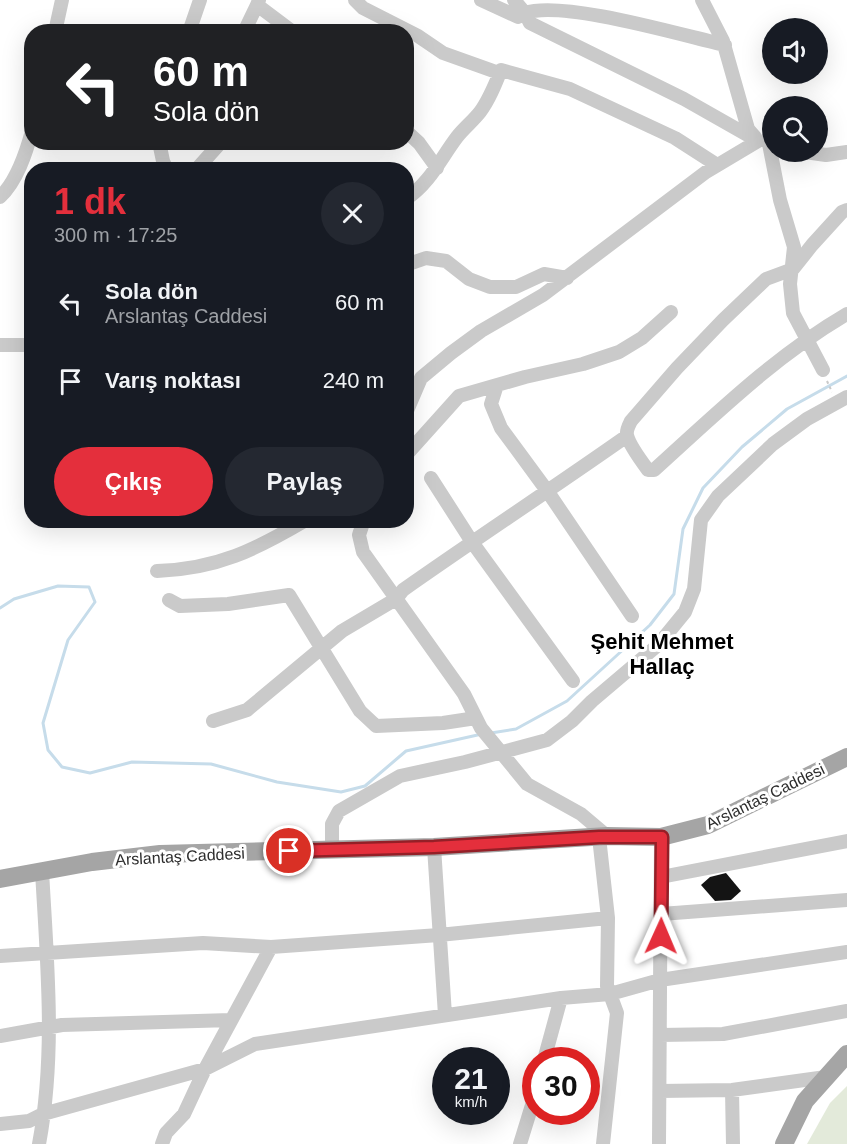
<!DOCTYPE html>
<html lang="tr">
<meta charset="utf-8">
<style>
:root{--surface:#171b24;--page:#242831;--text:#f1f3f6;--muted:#9ea1a6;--accent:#e42f3c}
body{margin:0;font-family:Arial,sans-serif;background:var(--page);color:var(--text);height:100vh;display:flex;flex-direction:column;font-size:22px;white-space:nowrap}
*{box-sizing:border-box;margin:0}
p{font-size:20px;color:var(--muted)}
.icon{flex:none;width:33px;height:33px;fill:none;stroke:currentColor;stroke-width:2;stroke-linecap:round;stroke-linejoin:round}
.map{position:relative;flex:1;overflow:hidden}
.drawer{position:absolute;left:24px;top:162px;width:390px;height:366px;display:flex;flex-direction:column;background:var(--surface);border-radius:24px;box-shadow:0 6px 24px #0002}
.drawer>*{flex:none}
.top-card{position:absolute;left:24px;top:24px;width:390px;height:126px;border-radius:24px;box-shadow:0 6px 24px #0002;background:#202124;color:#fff;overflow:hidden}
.tools{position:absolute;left:762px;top:18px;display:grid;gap:12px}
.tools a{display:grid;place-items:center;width:66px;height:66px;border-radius:50%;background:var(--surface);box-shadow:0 6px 24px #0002;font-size:30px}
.speed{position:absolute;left:432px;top:1047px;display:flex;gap:12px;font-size:30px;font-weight:700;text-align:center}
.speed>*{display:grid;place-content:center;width:78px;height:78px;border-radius:50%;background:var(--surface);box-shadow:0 6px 24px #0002;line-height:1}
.speed small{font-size:15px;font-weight:400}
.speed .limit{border:9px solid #d22;background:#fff;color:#111}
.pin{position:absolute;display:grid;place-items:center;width:51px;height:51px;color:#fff;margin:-26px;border:3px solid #fff;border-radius:50%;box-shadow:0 2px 6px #0007}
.me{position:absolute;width:66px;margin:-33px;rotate:1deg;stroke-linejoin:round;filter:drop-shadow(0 0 4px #0008)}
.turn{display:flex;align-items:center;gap:21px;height:126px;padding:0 30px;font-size:27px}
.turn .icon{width:78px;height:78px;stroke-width:2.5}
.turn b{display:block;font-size:42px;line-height:51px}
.round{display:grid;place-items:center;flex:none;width:63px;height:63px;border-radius:32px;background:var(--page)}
.summary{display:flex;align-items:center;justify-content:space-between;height:102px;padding:0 30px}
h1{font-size:36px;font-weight:700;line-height:45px;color:var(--accent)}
.action{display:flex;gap:12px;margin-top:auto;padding:12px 30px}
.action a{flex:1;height:69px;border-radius:36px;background:var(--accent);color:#fff;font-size:24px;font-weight:700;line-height:69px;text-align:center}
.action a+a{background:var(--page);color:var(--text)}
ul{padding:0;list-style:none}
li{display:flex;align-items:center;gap:18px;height:78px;padding:0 30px}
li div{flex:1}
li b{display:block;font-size:22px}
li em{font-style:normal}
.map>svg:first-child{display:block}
</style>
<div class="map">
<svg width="847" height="1144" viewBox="0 0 847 1144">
<rect width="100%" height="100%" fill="#fff"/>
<path fill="#e3eada" d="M847,1086V1144H807L830,1103Z"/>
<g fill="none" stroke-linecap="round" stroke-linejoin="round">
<path stroke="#c6dcea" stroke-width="3" d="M0,608L14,599L58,586L89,587L95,602L68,640L43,723L48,750L62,767L90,773L132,762L211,764L277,782L341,792L365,786L406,751L482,734
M491,733L516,729L567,701L650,625L674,594L683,529L703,488L742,447L787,409L847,376"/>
</g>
<path fill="#141414" d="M726,873L741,891L731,900L715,901L701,885L710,877Z"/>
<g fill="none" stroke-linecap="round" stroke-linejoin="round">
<path stroke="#cacaca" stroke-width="2" stroke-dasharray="3 3" stroke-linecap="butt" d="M827,381L832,392"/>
<path stroke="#cacaca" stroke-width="14" d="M259,0L257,5L293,32
M355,0L363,8L418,36L443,53L499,73
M481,0L518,17L525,13L514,0
M702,0L723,41L748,129L755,137
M55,32L62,0
M189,32L200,0
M244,32L257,5
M406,131L419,143L437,168
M159,142L163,161L167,170
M769,144L780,200L794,247L790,284L793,313L823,370
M805,152L826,155L847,152
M196,170L221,142
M0,197C17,181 26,153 32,131
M406,199C430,183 441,158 457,137C464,128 473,121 480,112C489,100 495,85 501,70L570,89L675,138L717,165
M847,210L842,212L812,245L793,269L766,279L723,320L677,368L631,421C629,425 626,430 627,435C629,444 642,462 648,470H654C716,414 775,356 847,314
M406,265L426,258L446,261L469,279L490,287H516L544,274L567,278
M0,345H32
M497,385L491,404L501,428L548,492L632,616
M406,413L421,378L451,353L481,331L543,295L706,172L758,141L684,99L530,23L525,13C563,0 681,35 725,45
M406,455L459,396L525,377L583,364L619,352L642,338L671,312
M431,478L472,542L573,681
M364,520L359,535L363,552L464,694L481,728L527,784L581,814L607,836
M157,571C217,569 255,550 306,520
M169,600L180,606L228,604L289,595L360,711L376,726L443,723L476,718
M213,721L247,710L342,631L396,599L403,590C477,538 553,488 627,436
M599,837L608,918L607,986L617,1013L603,1144
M434,847L445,1015
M332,849V824L339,811L400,776L465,762L547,740L572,721L592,701L658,645L685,612L694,589L701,520L718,496L773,444L807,419L847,397
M661,877L847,841
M661,914L847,900
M0,956L203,943L271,947L439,935L608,918
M660,1035L723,1034L847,1011
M0,1036L62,1025L231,1020
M544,1060L561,998
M732,1090L733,1144
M660,1091L732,1090L826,1077
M0,1124L29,1121L43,1114L205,1069L255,1044L561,998L610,994L660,980L847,952
M39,1144C56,1053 47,962 42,871
M162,1144L166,1133L184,1114L205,1069L271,947
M520,1144L536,1092
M659,1144L661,837"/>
<path stroke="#a5a5a5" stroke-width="18" d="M0,879L92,862L160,854L434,847L607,836L661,837L708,825L847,757
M784,1144L805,1101L847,1054"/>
</g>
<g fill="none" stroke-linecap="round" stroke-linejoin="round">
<g stroke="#941f27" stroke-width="15">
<path id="route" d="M289,851L434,847L599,837H662L661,936"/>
</g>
<use href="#route" stroke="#e42f3c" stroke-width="10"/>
</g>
<g text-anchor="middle" stroke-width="6" stroke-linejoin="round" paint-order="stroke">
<g font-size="16" fill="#2d2d2d" stroke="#fff">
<text transform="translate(765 796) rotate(-26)" y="6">Arslantaş Caddesi</text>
<text transform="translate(180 856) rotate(-3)" y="6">Arslantaş Caddesi</text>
</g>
<g font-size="22" font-weight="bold" fill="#000" stroke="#fff">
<text x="662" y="649">Şehit Mehmet<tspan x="662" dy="25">Hallaç</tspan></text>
</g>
</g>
</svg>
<div class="tools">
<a><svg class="icon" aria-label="sound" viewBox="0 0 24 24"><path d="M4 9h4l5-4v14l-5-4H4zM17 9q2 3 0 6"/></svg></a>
<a><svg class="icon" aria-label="search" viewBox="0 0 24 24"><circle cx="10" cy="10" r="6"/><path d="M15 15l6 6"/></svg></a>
</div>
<div class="speed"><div>21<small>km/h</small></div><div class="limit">30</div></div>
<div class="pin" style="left:289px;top:851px;background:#d93025"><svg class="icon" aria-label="arrive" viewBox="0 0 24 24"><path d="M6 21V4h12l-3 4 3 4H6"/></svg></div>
<svg class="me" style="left:661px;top:936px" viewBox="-20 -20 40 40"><path d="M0-17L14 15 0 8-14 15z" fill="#e42f3c" stroke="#fff" stroke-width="4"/></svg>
<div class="top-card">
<div class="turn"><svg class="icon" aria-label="left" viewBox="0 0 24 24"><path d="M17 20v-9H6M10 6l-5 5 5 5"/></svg><div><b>60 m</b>Sola dön</div></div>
</div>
<section class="drawer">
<div class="summary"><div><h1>1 dk</h1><p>300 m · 17:25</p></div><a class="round"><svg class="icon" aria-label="close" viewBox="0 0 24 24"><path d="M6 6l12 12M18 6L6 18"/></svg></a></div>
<ul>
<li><svg class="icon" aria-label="left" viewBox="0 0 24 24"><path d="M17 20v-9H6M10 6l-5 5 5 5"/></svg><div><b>Sola dön</b><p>Arslantaş Caddesi</p></div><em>60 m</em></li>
<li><svg class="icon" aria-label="arrive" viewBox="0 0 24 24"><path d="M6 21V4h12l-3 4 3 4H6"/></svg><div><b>Varış noktası</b></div><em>240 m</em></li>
</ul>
<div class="action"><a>Çıkış</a><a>Paylaş</a></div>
</section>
</div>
